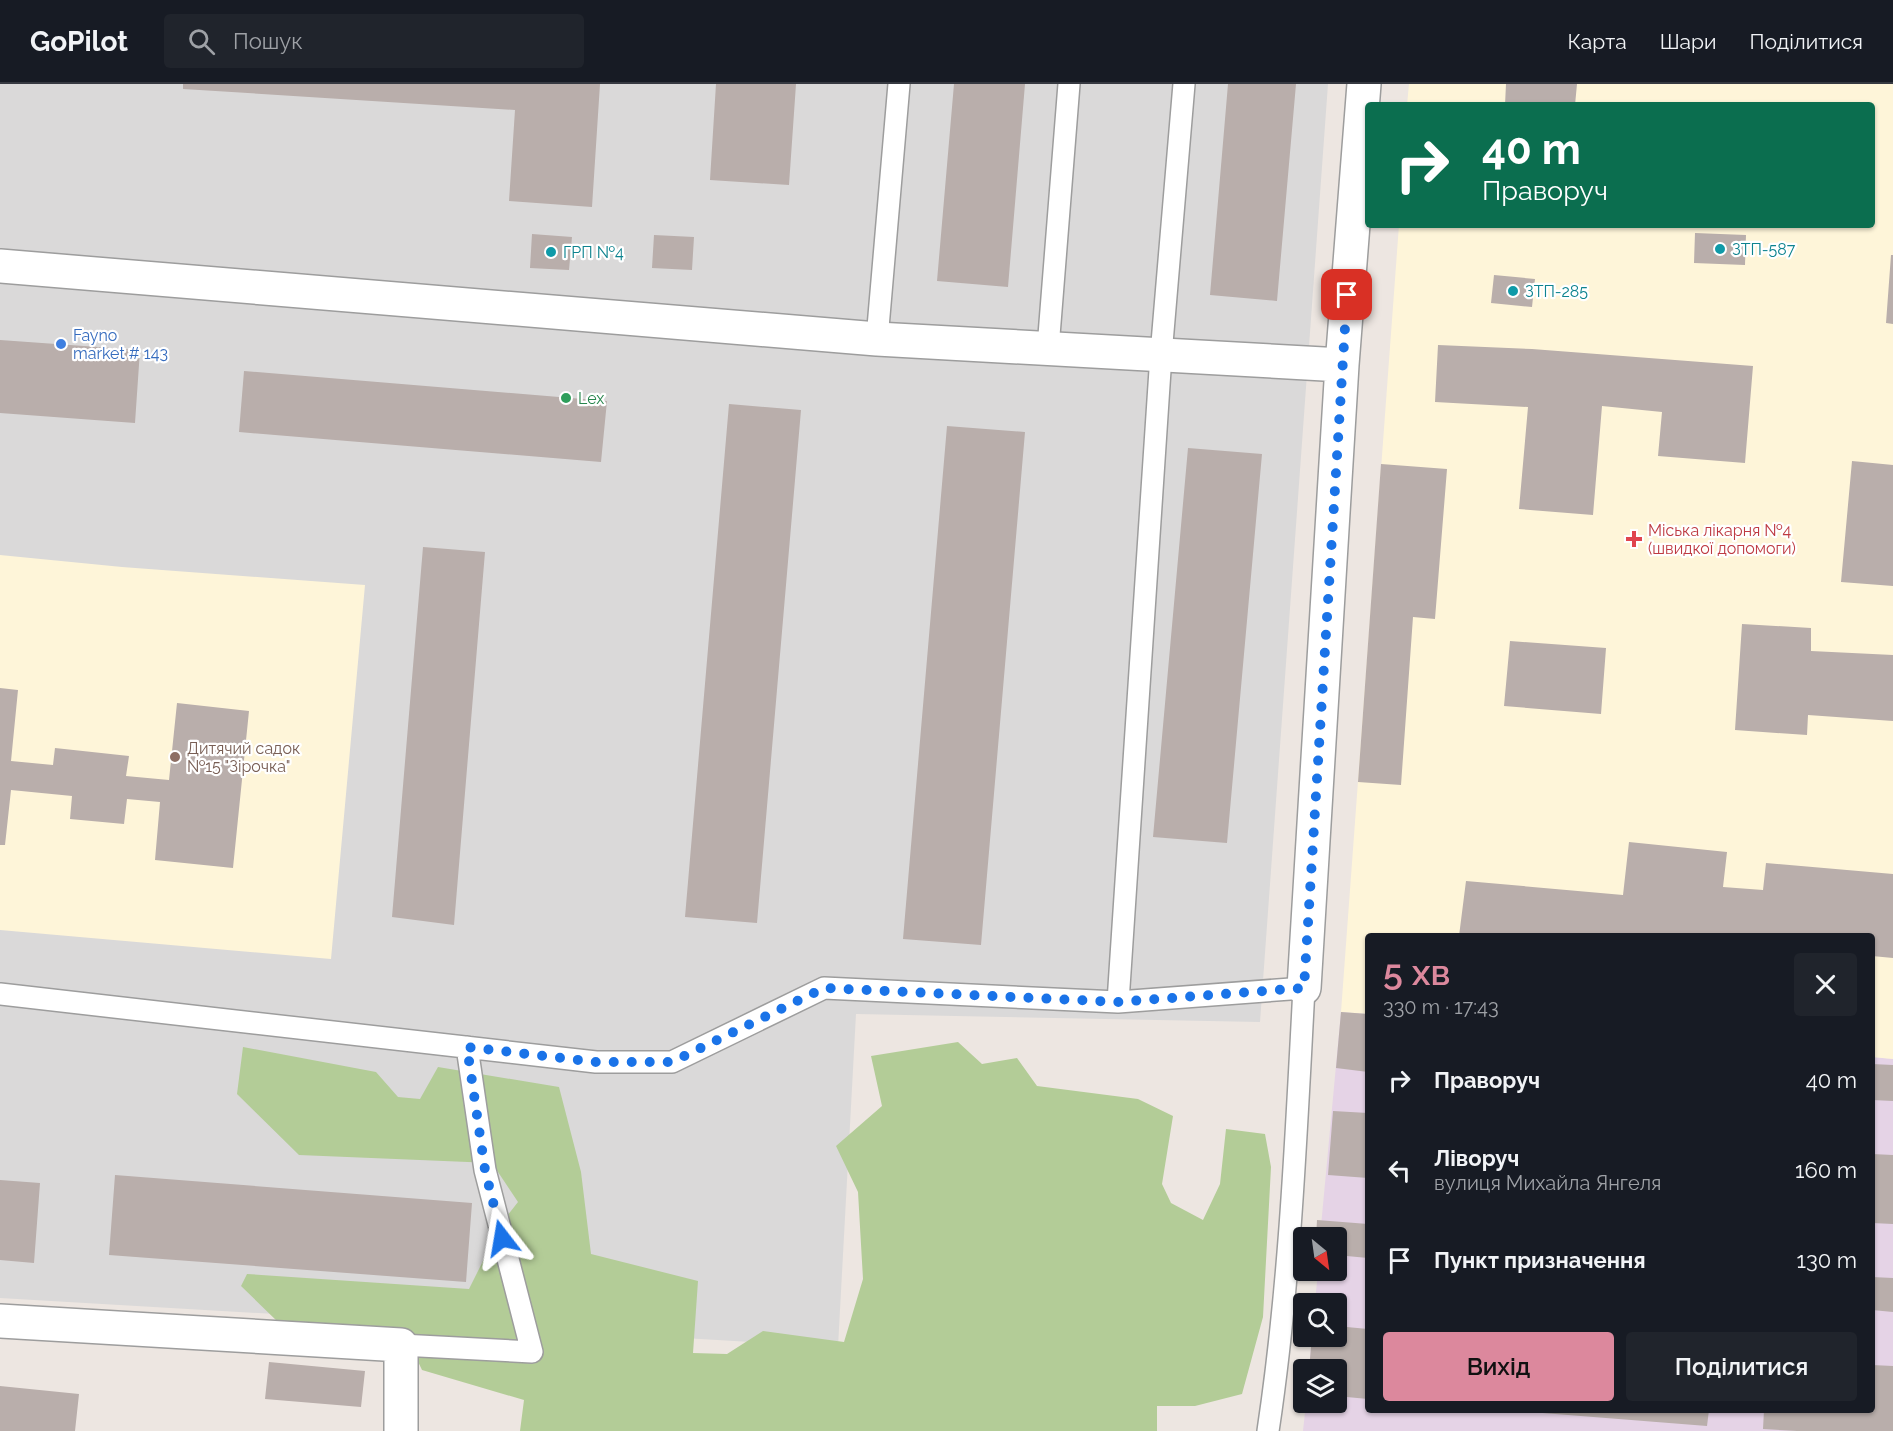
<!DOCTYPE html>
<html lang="uk">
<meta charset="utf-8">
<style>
:root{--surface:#171b24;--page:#20242c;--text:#f1f3f6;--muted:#9ea1a6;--line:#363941;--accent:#dc889d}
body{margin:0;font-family:Raleway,sans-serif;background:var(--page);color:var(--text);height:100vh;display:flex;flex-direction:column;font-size:22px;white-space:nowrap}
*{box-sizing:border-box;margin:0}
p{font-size:20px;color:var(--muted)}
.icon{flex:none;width:33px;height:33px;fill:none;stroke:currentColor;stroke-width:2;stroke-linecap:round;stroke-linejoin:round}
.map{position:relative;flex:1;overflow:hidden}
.side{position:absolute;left:1365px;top:849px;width:510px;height:480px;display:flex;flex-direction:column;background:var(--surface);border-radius:6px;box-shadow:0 2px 4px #0004}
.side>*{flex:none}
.guide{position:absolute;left:1365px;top:18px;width:510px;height:126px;border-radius:6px;box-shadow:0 2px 4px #0004;background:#0b6e4f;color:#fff;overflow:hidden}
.needle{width:39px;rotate:151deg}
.controls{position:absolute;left:1293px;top:1143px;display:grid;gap:12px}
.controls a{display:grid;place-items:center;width:54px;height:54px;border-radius:6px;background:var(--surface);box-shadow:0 2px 4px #0004;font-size:30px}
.pin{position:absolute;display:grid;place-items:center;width:51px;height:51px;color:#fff;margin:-26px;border-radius:12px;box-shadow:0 3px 9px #0006}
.me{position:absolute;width:66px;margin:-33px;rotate:346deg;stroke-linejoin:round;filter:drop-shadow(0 0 4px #0008)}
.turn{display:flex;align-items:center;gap:21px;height:126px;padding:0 18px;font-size:27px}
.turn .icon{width:78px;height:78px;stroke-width:2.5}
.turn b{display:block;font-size:42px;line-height:51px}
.round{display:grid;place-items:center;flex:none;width:63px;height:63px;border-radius:6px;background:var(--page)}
.head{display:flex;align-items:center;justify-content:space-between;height:102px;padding:0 18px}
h1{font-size:36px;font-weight:600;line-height:45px;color:var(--accent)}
.action{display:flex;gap:12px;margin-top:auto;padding:12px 18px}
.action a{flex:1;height:69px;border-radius:6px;background:var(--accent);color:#111;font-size:24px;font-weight:600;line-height:69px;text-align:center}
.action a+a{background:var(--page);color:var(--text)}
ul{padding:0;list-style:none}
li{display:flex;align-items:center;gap:18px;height:90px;padding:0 18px}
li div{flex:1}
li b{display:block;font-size:22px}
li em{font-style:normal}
header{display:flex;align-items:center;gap:36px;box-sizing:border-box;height:84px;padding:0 30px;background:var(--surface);border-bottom:2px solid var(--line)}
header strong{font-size:28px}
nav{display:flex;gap:33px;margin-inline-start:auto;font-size:21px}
.search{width:420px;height:54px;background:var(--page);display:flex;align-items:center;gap:15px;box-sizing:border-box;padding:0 21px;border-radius:6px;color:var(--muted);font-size:22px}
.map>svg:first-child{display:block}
</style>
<header>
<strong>GoPilot</strong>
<div class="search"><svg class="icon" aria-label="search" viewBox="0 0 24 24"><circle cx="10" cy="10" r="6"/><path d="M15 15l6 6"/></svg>Пошук</div>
<nav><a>Карта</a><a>Шари</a><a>Поділитися</a></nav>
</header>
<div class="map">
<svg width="1893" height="1347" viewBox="0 0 1893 1347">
<rect width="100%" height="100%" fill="#ede6e1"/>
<path fill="#dad9d9" d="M0,0H1328L1260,938L856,930L838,1263L0,1214Z"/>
<path fill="#e5d3e6" d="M1341,928L1368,930V1326H1872V973L1893,975V1347H1303L1306,1319L1336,1318V1286L1309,1285L1312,1253L1336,1252V1220L1315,1219L1318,1187L1336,1186V1154L1320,1153Z"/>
<path fill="#fef5d9" d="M1409,0H1893V975L1872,973V852H1368V930L1341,928L1399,141H1872V21H1407Z
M0,471L122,483L365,501L331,875L0,846Z"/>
<path fill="#b3cc97" d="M958,958L982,980L1017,974L1037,1002L1138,1015L1173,1032L1162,1100L1171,1119L1203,1136L1220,1100L1226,1045L1265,1050L1271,1083L1263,1233L1242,1310L1195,1322H1157V1347H520L524,1316L422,1286L405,1250L278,1238L241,1202L247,1190L469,1205L503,1137L518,1118L492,1079L299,1071L237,1010L243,963L376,988L398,1013L420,1015L438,983L559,1003L581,1088L591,1170L698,1197L693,1269L727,1270L763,1247L844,1258L863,1195L858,1108L836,1062L882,1022L871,972Z"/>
<path fill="#b9aeab" d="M183,0H600L592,123L509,117L515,26L183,5Z
M716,0H796L789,101L710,96Z
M954,0H1025L1008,203L937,197Z
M1228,0H1296L1277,217L1210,211Z
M1506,0H1577L1575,21H1505Z
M1695,149L1746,151L1745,181L1694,179Z
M532,150L572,153L569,186L530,184Z
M654,151L694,153L692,186L652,184Z
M1891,171H1893V240L1886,239Z
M1494,191L1535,195L1532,223L1491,219Z
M0,256L140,266L135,339L0,329Z
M1438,261L1532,265L1753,282L1745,379L1658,372L1662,328L1602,322L1593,431L1519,425L1528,323L1435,318Z
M244,287L607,317L601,378L239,348Z
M729,320L801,326L757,839L685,833Z
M947,342L1025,348L981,861L903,855Z
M1188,364L1262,370L1227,759L1153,753Z
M1852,377L1893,381V502L1841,498Z
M1381,380L1447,385L1435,535L1413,533L1401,701L1358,698Z
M423,463L485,468L454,841L392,833Z
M1742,540L1811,544V567L1893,571V637L1808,631L1807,651L1735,646Z
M1510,557L1606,564L1601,630L1504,622Z
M0,604L18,606L11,677L53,681L55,664L129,672L126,692L169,696L177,619L249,627L233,784L155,776L160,718L127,715L124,740L70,735L72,712L11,706L5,761H0Z
M1629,758L1727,768L1723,803L1763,806L1766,779L1893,790V874L1872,872V852H1459L1466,797L1623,811Z
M1341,928L1368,930V988L1336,984Z
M1872,980L1893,981V1017L1872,1016Z
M1333,1027L1368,1029V1094L1328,1091Z
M1872,1070L1893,1071V1140L1872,1139Z
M115,1091L472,1119L466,1198L109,1171Z
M0,1096L40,1099L34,1179L0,1176Z
M1317,1136L1368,1140V1174L1336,1171V1154H1316Z
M1872,1193L1893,1194V1228L1872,1226Z
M1336,1242L1368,1245V1315L1336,1312V1286H1309L1312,1252H1336Z
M269,1278L365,1287L361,1323L265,1315Z
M1872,1281L1893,1282V1347H1797L1763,1345L1764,1326H1872Z
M0,1302L79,1310L75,1347H0Z
M1530,1326H1709L1707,1342L1530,1328Z"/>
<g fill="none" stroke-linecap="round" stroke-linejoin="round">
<g stroke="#9d9d9d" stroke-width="24">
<path id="lane" d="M877,255L899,0
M1048,264L1069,0
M0,910L596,978H672L824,904L1118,918L1304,904C1296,1052 1290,1201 1268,1347
M1118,918L1161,271L1184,0
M401,1261L532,1268L485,1086L467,963"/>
</g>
<g stroke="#9d9d9d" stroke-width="36">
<path id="street" d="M0,182L877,255L1342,281
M1304,904L1342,281L1364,0
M0,1237L401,1261V1347"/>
</g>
<use href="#lane" stroke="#fff" stroke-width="21"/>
<use href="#street" stroke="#fff" stroke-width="33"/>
</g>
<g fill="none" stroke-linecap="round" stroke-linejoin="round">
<path stroke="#1a73e8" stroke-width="10" stroke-dasharray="0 18" d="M502,1154L485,1086L467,963L596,978H672L824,904L1118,918L1304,904L1347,211"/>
</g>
<g fill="#0f9aa8" stroke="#fff" stroke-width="2">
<circle cx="1720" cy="165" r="6"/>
<circle cx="551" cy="168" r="6"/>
<circle cx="1513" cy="207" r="6"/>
</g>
<circle fill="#3f7fe0" stroke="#fff" stroke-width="2" cx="61" cy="260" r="6"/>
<circle fill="#2e9e5b" stroke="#fff" stroke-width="2" cx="566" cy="314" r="6"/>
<path fill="#e0444e" stroke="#fff" stroke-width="2" d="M1631 446h6v6h6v6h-6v6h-6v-6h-6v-6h6z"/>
<circle fill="#8d6e63" stroke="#fff" stroke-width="2" cx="175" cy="673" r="6"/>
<g text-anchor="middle" stroke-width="4.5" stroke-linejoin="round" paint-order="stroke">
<g font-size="16" fill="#0d838f" stroke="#fff" text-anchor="start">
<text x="1732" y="171">ЗТП-587</text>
<text x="563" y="174">ГРП №4</text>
<text x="1525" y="213">ЗТП-285</text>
</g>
<g font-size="16" fill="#366cbe" stroke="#fff" text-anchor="start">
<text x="73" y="257">Fayno<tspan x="73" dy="18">market # 143</tspan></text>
</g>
<g font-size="16" fill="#27864d" stroke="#fff" text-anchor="start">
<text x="578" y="320">Lex</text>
</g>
<g font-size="16" fill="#be3a42" stroke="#fff" text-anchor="start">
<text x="1648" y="452">Міська лікарня №4<tspan x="1648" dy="18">(швидкої допомоги)</tspan></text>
</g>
<g font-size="16" fill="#785e54" stroke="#fff" text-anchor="start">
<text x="187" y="670">Дитячий садок<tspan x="187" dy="18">№15 "Зірочка"</tspan></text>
</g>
</g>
</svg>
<div class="controls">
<a><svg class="needle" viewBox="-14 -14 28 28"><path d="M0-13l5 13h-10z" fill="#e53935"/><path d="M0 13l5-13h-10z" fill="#9ea1a6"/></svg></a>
<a><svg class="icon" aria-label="search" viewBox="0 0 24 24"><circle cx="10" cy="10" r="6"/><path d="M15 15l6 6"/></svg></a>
<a><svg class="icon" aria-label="layers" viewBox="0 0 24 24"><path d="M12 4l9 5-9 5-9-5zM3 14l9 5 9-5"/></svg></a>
</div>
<div class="pin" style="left:1347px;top:211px;background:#d93025"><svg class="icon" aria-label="arrive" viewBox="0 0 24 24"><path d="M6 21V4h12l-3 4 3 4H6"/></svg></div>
<svg class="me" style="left:502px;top:1154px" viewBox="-20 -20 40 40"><path d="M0-17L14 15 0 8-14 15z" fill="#1a73e8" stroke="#fff" stroke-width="4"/></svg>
<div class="guide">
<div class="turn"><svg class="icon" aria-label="right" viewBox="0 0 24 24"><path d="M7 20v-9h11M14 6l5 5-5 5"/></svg><div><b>40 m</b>Праворуч</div></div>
</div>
<section class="side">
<div class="head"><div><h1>5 хв</h1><p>330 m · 17:43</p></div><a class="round"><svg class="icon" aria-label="close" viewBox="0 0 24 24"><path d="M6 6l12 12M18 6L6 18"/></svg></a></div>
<ul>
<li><svg class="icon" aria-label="right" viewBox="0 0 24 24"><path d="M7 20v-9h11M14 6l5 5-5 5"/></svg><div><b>Праворуч</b></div><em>40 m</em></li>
<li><svg class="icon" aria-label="left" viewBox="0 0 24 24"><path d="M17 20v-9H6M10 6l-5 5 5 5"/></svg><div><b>Ліворуч</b><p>вулиця Михайла Янгеля</p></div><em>160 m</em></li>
<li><svg class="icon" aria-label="arrive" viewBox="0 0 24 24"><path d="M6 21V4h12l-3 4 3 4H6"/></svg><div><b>Пункт призначення</b></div><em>130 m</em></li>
</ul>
<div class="action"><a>Вихід</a><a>Поділитися</a></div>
</section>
</div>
